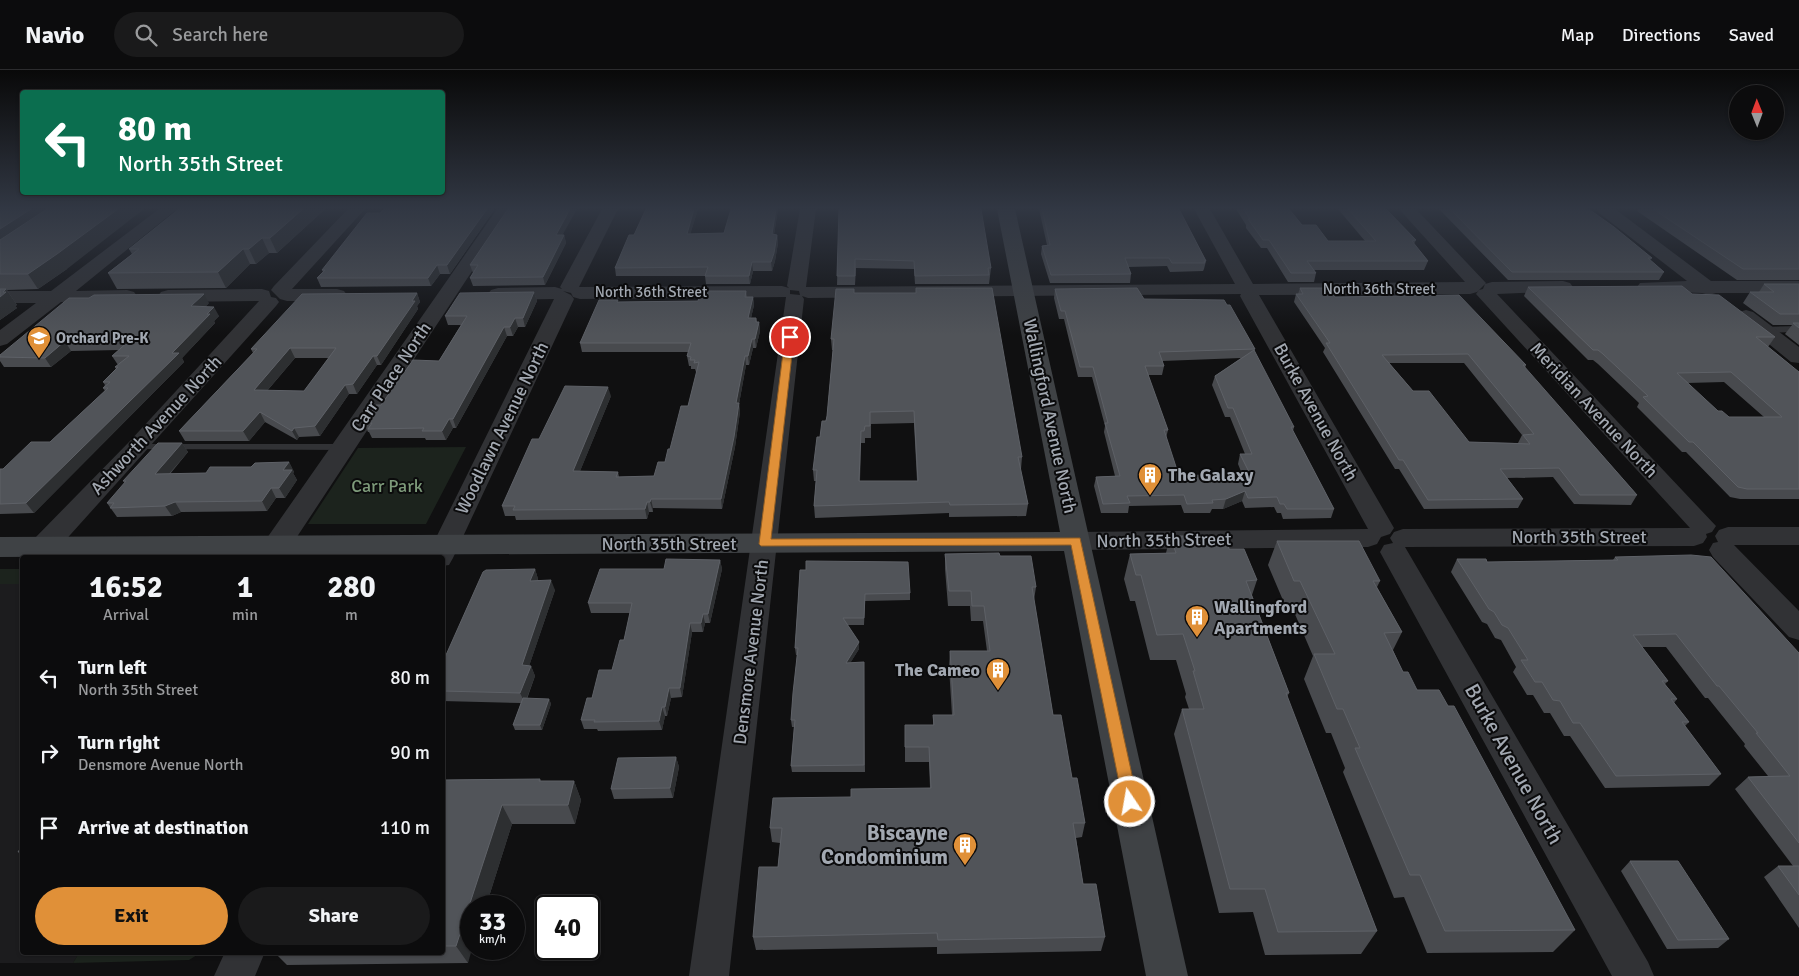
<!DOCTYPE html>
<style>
:root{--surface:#0c0c0d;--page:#1a1a1b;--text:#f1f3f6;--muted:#9a9b9d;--line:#2c2c2e;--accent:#e09038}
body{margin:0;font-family:Signika,sans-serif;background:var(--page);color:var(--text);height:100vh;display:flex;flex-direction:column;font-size:19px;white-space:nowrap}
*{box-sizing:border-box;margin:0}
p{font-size:16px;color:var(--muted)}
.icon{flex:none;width:28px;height:28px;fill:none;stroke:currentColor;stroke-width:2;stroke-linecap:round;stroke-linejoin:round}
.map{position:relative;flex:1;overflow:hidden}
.side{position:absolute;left:20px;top:485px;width:425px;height:400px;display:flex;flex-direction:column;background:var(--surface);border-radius:5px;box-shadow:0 1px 4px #0004,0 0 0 1px var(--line)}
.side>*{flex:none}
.hud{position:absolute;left:20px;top:20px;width:425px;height:105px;border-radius:5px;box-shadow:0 1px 4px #0004,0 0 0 1px var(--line);background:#0b6e4f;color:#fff;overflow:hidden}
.needle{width:32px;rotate:359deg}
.buttons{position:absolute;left:1729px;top:15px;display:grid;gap:10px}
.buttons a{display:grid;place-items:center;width:55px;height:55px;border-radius:50%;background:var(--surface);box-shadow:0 1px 4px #0004,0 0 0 1px var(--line);font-size:25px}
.speed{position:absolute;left:460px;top:825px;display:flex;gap:10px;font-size:25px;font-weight:700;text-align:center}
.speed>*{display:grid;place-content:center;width:65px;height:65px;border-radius:50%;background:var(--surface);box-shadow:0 1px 4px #0004,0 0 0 1px var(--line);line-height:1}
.speed small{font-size:12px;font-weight:400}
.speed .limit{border:2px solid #111;border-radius:8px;background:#fff;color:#111}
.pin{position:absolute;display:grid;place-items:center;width:42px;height:42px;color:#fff;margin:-21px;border:2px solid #fff;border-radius:50%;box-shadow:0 1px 5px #0007}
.me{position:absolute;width:55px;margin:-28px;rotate:348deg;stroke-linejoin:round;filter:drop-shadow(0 0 4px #0008)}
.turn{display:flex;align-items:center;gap:18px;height:105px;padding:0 15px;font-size:22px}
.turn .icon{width:65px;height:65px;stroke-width:2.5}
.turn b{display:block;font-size:35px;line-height:42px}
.eta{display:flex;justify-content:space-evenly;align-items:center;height:85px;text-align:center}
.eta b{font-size:30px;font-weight:700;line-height:35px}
.button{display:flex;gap:10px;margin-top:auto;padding:10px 15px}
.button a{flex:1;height:58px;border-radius:30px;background:var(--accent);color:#111;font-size:20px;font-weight:700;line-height:58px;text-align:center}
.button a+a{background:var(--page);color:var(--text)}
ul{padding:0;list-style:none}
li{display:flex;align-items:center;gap:15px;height:75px;padding:0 15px}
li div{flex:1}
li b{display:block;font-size:19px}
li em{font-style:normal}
header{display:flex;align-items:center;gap:30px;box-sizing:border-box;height:70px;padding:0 25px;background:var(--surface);border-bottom:1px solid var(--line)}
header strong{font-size:24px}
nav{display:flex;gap:28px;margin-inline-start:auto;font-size:18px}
.search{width:350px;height:45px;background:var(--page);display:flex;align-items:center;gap:12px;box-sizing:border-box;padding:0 18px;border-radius:28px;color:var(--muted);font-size:19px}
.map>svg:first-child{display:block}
</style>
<header>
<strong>Navio</strong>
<div class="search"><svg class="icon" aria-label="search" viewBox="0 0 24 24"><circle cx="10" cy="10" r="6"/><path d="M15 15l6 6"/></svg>Search here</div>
<nav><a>Map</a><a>Directions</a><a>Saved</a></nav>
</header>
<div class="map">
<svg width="1799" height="906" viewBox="0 0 1799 906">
<rect width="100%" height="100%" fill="#101011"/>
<path fill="#1c1c1e" d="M0,514H22V882L79,883L73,893H0Z"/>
<path fill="#1c231d" d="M466,377L426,454H308L358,378Z
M0,499H22V514H0Z
M79,883V882L200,883L189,890L73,893Z"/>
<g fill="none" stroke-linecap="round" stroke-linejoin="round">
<path fill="#313235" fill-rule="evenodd" d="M1799,256V262L1764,263L1759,260L1764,257Z
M137,374H344L350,377L344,380L133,379L131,377Z"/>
<path fill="#313235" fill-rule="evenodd" d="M159,139H177L76,221L127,220L134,222L137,226L134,230L61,232L7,274L0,276V260L36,233H0V221H51Z
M348,139H365L292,219H337L344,221L347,225L344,229L337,231H287L280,229L271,220L274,216Z
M497,139H513L287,482L277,484L267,482L264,475L267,468Z
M602,139H618L579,217L782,216L789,218L787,216L800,139H816L806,217L1235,214L1194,139H1210L1253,214L1465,212L1399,139H1416L1486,213L1477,222L1470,224L1259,225L1394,458L1390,464L1381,467L1377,474L1368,477L1076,480L1067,477L1063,471L1067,465L1076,462L1368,459L1240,226L1241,224L808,228L802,226L804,229L729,906H689L786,227L580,229L573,227L571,223L563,221L571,225L574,229L453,488L449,495L442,496V488H426L554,229L498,230L491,228L488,224L491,220L498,218L555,217L562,219L560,217ZM790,220L799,221L800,225L790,224Z
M1597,139H1615L1711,211H1799V223H1716L1709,225L1702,223L1640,221L1637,217L1640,213L1687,211L1599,143Z
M1563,211L1570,213L1573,217L1570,221L1497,224L1716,456L1712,462L1706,464L1707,467L1703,473L1694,476L1405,477L1648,892L1654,906H1612L1380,482L1384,475L1393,473L1390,468L1394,462L1403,459L1690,458L1476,224L1479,220L1483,219L1485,214L1492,212Z
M262,219L269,221L271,227L276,228L279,232L276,236L53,484L43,486L33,484L30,477L33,470L129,372L259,231L168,232L161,230L158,226L161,222L168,220Z
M1746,240L1753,242L1799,277V293L1791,292L1739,250L1736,246L1739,242Z
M1728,457H1799V475H1734L1799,541V570L1789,567L1713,487L1709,480L1713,473L1718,472L1715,466L1719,460Z
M225,882H265L255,906H214Z"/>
<path fill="#3f4245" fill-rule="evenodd" d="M997,139H1015L1188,906H1146L1064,481L0,487V467L1060,462Z"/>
</g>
<path fill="#484a4e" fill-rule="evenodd" d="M0,139L67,199L38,219L7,220L17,235L15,236L17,238L0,250Z
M325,139L277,183H269L256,194H250L226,218L117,219L108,203L132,184L129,179Z
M698,139L690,164L724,163L778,139L774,164L777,165L778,173L775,191L772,201H753L750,214H706L705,206H616L615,198L634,165Z
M839,139L991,198L989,214H915L914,199L856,198L855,215H837Z
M1039,139H1179L1206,191L1204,199L1203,201L1170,202L1167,196L1128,197L1131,204L1130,213H1050L1041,184L1042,176L1047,175Z
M1236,139H1289L1302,155L1328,171H1365L1338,139H1386L1416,170L1414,174L1428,191L1424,200H1314L1316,203L1314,212H1288L1267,178H1261L1246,158V155Z
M1439,139H1585L1652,188L1650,190L1664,202L1659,210H1508Z
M1637,139H1799V210H1737L1637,141L1638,139Z
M494,140L450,204H440L431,216L321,217L317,208L323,202L322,200Z
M562,165H564L566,173L545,215L473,216L470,208L473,203L470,195Z
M1764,214H1799V275L1785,264L1792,255H1773L1743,233L1750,222H1759Z
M1528,217L1692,224L1775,267L1768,277L1799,302V429H1740L1730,427L1686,382H1682L1637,337L1639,333L1598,294L1593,290H1588L1524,226ZM1724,312L1764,347H1729L1718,341L1687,313Z
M1300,218L1335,227L1526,295L1525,298L1637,425L1631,435L1574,434L1553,407L1507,408L1523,429L1518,438L1424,439L1399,399H1395L1323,282L1325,278L1294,232L1296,224H1298ZM1389,293H1464L1522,365L1518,373L1469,372L1413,321Z
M1055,219L1144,229L1255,279L1254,282L1294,357L1293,361L1334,439L1331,448L1283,449L1281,443H1277L1274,437L1245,438L1242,431L1223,439H1212L1210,443H1184L1181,435L1129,436L1128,443H1101L1094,416L1096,407L1115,406L1104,362L1105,356L1092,307H1078L1064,249H1059L1054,228ZM1241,288L1215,306L1212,315L1225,347H1230L1245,384H1240L1238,394L1244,409L1204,410L1179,406L1166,368L1168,360L1148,305H1162L1164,296L1162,291Z
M746,221L747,227H753L754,235L751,248H756L757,252H759L760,261L756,278H753L749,295H746L739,334L740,342L735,377L722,439L653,438V442H649L647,449L516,450L515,446H505L502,436L539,369L611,326L580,401L618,402L619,407L654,406L665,392L688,336L697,302H696L695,299H691V296H689L687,286L688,282H582L580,273L618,232L698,231Z
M534,222L537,231L525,257H518L513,266H507L456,358H453L446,370H426L425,368H372L369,362H368L364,353L381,335L439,291L461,255H448L445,246Z
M417,223L420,232L417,236L418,239L381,295H377L357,324H349L320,366L299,367L297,370L265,352L249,371H185L179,361L253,283L251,279ZM295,288H329L304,321H267Z
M854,223L1022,387L1021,399H1020L1028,434L1026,446L949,447V443L815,448L814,436L816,411H814L813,400L820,367L827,346L833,280H832L831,269ZM914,353L917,411H860L861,373H865V368H871V354Z
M209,233L205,237L219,246L214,251L215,253L182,288L184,292L34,443L0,444V399H3L50,372L105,321L103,318L105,315L103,312L116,299L115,297L118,295L112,286L119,280L71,281L51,297H4L0,291V285Z
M182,373L188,382L170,404L206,403L289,392L294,402L293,403L297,410L285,428H276L267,441L181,442L172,446L117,447L107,433L125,413L123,411Z
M1170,466L1198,476L1229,479L1257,510L1252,525L1289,623L1287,627L1377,861L1361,884L1265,885L1253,842L1219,843L1174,664L1182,639H1189L1185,627L1186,624L1176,590H1150L1135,531H1130L1124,509L1130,484L1166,483Z
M1277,471L1380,511L1377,517L1402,562L1393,580L1403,602L1417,620L1448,636L1575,860L1553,882L1427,883L1404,827L1394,828L1343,702L1345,698L1331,663H1326L1304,609L1313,586L1291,535H1285L1268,495Z
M945,484L1000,486L1036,517L1034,530L1053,645L1085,753L1082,767L1076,768L1083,814L1105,867L1101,881L937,884V877L756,880L753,867L778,797L780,773L772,772L770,758L851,727L930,718L929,692H905V655H933V645H952L949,597L950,581H987L983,551H971L970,536H948L945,499Z
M1615,487L1799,583V858L1764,807L1778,796H1793L1735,719L1748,707L1768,706L1744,676L1745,674L1708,628H1705L1666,577H1642L1668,611L1665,614L1677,629L1674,633L1689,652L1685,656L1721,704L1709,716L1605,718L1570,666H1564L1550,643H1544L1533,625H1527L1513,602L1516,597L1501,570L1495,568L1487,554L1482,552L1451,502L1457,489L1487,492L1613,490Z
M720,490L722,499L710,553H705L703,562H692L682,627L671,628L667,646H665L662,660L598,661L597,659H584L581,650L592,628L612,600L624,570L630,543H591L588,533L664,499Z
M535,499L538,509V510L555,520L529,596H531L535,606L527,629H549L551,634L542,660H515L513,655L521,633L442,631V594Z
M800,500L910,523V530L865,531L864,555H847L859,572V579L850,593L864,592L865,702H792L791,696L794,657H792L791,650L797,585H796L795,578Z
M676,687L679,697L673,728L614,729L611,719Z
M540,709L541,711H574L581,730L575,754H512L486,836H471L468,893L287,895L274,882H442V710Z
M1630,791L1729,869L1718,878L1667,879L1621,801Z"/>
<path fill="#2d2f31" d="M31,139H61L0,180V159Z
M118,139H144L67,199L38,219L28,204Z
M303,139H325L277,183L270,168Z
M487,139H493L494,140L450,204L447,195Z
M570,139H577L558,173L556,165Z
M694,139H698L688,172L687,164Z
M776,139H778L773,172L772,164Z
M564,165L566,173L545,215L543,207Z
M777,165L778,173L775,191L772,201L771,192Z
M262,168L269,183L256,194L249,179Z
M243,179L250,194L226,218L218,202Z
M752,192L753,201L750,214L749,206Z
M437,195L440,204L431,216L428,208Z
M6,219L17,235L15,236L17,238L0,250V227L3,222Z
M534,222L537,231L525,257L523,248Z
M417,223L420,232L417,236L418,239L381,295L377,286Z
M204,224L209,233L196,245L191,236Z
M753,227L754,235L749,257L748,248Z
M214,237L219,246L214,251L215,253L182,288L184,292L34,443L26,433L172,283Z
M515,248L518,257L513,266L510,257Z
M759,252L760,261L756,278L755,269Z
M504,257L507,266L456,358L453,349Z
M752,269L753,278L749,295L748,286Z
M65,271L71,281L51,297L45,288Z
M290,278L295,288L259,330L254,320Z
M373,286L377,295L357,324L353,314Z
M745,286L746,295L739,334L740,342L735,377L722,439L721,429L736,333Z
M345,315L349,324L320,366L315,356Z
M608,317L611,326L576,411L573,401Z
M260,342L265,352L249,371L243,361Z
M449,349L453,358L446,370L442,361Z
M294,358L299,367L297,370L292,361Z
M861,361V373L859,423V411Z
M182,373L188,382L161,413L155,404Z
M289,392L294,402L293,403L297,410L285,428L279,418L283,400Z
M271,418L276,428L267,441L262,431Z
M1245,421L1242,431L1223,439L1226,429Z
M651,429L653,438V442L650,432Z
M175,432L181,442L172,446L165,436Z
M647,432L649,442L647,449L645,439Z
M720,490L722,499L710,553L708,544Z
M535,499L538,509L534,521L530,511Z
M551,510L555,520L526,605L522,595Z
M703,544L705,553L703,562L701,553Z
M690,553L692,562L682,627L680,618Z
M859,572V579L846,600V593Z
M531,596L535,606L525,633L520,623Z
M669,618L671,628L667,646L665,637Z
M549,629L551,634L542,660L540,655Z
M662,637L665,646L662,660L659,651Z
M676,687L679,697L673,728L670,718Z
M574,711L581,730L575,754L568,735Z
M502,735L512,754L486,836H471V879H472L468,893L456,876Z"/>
<path fill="#515459" stroke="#5e6167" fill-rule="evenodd" d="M0,139H31L0,159Z
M47,139H118L57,184L28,204H0V170Z
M179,139H303L270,168H262L249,179H243L218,202L108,203L139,179H129Z
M384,139H487L447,195H437L428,208H317L325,200H322L367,143H380Z
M508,139H570L556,165H564L543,207L470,208L478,195H470Z
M646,139H694L687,164L724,163L731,139H776L772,164L777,165L774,183L771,192H752L749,206H705L708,197L615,198L629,165H634Z
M839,139H981L991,198H988L989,205L915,206L914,191L855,189V206H837Z
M1042,139H1179L1206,191H1204L1205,193H1172L1169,188H1125L1131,204L1051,205L1042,176L1050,175Z
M1243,139H1289L1302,155H1316L1328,171H1376L1348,139H1386L1416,170L1412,171L1428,191H1307L1316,203H1291L1269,170H1263L1248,149H1250Z
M1450,139H1585L1586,140H1590L1614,157L1652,188H1648L1664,202H1512Z
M1653,139H1799V199H1743Z
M1764,214H1799V244H1780L1750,222H1774Z
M1682,216L1692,224L1719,225L1775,267H1756L1799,302V419H1747L1738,417L1693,372H1689L1643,327L1648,326L1603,284L1598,280H1593L1528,217ZM1731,302L1782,347H1729L1722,341H1718L1677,303Z
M916,218H992L1022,387H1018L1028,434L950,435L949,432L814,436L817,400H813L817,367H820L822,351H826L827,346L834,269H831L836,219H854V223H916ZM914,341L918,411H859L861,361H864L865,356H870V342Z
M1137,218L1144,229L1224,230L1227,235H1230L1255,279L1159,282L1164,296H1145L1168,360H1164L1179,406L1203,405L1204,410L1252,408L1240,384H1252L1233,338H1228L1215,306L1254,280L1294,357H1291L1334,439H1287L1284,434H1280L1277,427L1248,428L1245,421L1226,429L1212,430L1213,433L1187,434L1184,425L1127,426L1130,433L1103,434L1096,407L1120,406L1105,353H1108L1093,297H1080L1065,241H1061L1055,219Z
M1300,218H1328L1335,227L1459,225L1526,295H1523L1637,425H1580L1559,398L1500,399L1523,429L1428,430L1403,390H1399L1326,273H1330L1296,224H1303ZM1468,284L1534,364L1523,365L1530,374L1469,372L1429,321H1413L1382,285Z
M0,219H6L3,222H6L0,227Z
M701,221H746L745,227H753L748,248H756V252H759L755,269H752L748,286H745L736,333H739L734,367L721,429H651L650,432H647L645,439L513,440L515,436H502L532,369H539L565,316L608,317L573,401L618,402L616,407L654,406L658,392H665L668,379H670L681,336H688L699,292L694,293L695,290H690L691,287L687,286L691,273H580L599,230H618L617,232L698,231Z
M534,222L523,248H515L510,257H504L453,349H449L442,361H422L424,358L368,359L372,353H364L376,335H381L413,290L439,291L467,246H445L460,223Z
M417,223L412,231H415L377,286H373L353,314L345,315L315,356L294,358L292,361L260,342L243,361H179L257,279H251L302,224ZM290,278H336L304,321L254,320Z
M204,224L191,236L214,237L207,244H210L172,283H179L26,433L0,434V399H3L31,372H50L108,318H103L110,312H103L118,297H115L129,286H112L130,270L65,271L45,288L0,287V285L69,228H89L94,225Z
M1793,253H1799V258Z
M158,373H182L155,404L206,403L210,397H251L255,393L289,392L283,400H292L279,418H271L262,431L175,432L165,436L110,438L114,433H107L126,411H123Z
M1170,466H1195L1198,476L1228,475L1229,479H1244L1257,510L1246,511L1289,623H1286L1377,861L1278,862L1265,819H1230L1182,639H1204L1193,601H1195L1183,564L1157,565L1141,505H1136L1130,484L1176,483Z
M1277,471H1359L1380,511H1373L1402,562L1384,563L1403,602H1408L1417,620H1439L1448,636H1454L1575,860L1445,861L1420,805H1410L1355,678H1360L1343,639H1337L1314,584H1335L1300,511H1294Z
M999,483L1000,486H1031L1036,517H1032L1053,645H1061L1072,708H1077L1085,753H1073L1083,814H1096L1105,867L938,870L937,863L753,867L759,797H778L782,758H770L773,728L851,727V719L931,718L929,677H905V655H934L933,645H954L950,581H990L984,536H972L971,521H949L945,484Z
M1691,485L1711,487L1799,583V773L1748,707L1790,706L1756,663H1758L1719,616H1717L1676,564L1633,565L1668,611H1662L1677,629H1671L1689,652H1682L1721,704L1616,706L1580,653H1573L1560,631L1553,630L1542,612H1535L1521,590H1528L1508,558L1502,555L1494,542L1489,539L1457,489H1486L1487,492L1618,490L1615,487Z
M666,489L720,490L708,544H703L701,553H690L680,618H669L665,637H662L659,651L594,652L595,650H581L587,628H592L599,600H612L620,570H624L632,533H588L600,499H664Z
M806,491L908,492L910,523L865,524L864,548H843L859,572L846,593L864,592V695L791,696L795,650H791L793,623L798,578H795L798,533L800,500H806Z
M535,499L530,511L551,510L522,595L531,596L520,623L442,621V594L483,502L486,500Z
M523,628L549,629L540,655H513Z
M676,687L670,718L611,719L618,688Z
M540,709L539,711H574L568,735H502L456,876H442V710Z
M22,776V782H18Z
M1630,791H1678L1729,869L1678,870Z
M1778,796H1799V825Z"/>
<linearGradient id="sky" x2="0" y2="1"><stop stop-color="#090909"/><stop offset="0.52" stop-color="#313743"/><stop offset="1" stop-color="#313743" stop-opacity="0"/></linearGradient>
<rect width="1799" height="265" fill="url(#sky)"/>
<path fill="#e09038" stroke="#925e24" d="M790,264L794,267L771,469L1080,468L1138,732L1136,737L1130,739L1125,737L1123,732L1071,475L761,476L759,474L785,267Z"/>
<defs>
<g id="school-pin" transform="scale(1.25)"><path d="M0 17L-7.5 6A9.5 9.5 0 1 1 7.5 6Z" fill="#e09038" stroke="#0b0b0c"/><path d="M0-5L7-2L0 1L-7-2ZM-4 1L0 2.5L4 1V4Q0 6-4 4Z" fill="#fff"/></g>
<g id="building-pin" transform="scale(1.25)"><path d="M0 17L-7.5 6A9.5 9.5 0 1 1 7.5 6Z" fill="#e09038" stroke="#0b0b0c"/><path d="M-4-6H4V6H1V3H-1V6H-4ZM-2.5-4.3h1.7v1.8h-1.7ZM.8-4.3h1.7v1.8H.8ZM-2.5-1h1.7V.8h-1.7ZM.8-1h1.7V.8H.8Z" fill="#fff"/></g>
</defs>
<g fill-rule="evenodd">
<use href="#school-pin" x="39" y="268"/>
<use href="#building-pin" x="1150" y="405"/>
<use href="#building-pin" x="1197" y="547"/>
<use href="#building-pin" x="998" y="600"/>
<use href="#building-pin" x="965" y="775"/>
</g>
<g text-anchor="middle" stroke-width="4" stroke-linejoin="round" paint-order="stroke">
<g font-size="15" fill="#a2a8b1" stroke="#0b0b0c">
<text x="1379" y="224">North 36th Street</text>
<text x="651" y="227">North 36th Street</text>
</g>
<g font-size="15" font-weight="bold" fill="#a2a8b1" stroke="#0b0b0c" text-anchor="start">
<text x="56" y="273">Orchard Pre-K</text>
</g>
<g font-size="18" fill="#a2a8b1" stroke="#0b0b0c">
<text transform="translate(391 307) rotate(-56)" y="6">Carr Place North</text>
<text transform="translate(1594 340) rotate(47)" y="6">Meridian Avenue North</text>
<text transform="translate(1316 342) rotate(61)" y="6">Burke Avenue North</text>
<text transform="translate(1050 346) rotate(78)" y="6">Wallingford Avenue North</text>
<text transform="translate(156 355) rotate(-47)" y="6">Ashworth Avenue North</text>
<text transform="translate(502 358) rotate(-64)" y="6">Woodlawn Avenue North</text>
<text x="1579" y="473">North 35th Street</text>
<text transform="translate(1164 470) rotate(-1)" y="6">North 35th Street</text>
<text x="669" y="480">North 35th Street</text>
<text transform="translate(751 582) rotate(-83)" y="6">Densmore Avenue North</text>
</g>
<g font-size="18" font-weight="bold" fill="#a2a8b1" stroke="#0b0b0c" text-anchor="start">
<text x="1168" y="411">The Galaxy</text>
<text x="1214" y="543">Wallingford<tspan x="1214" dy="21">Apartments</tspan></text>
<text x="980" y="606" text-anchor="end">The Cameo</text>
</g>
<g font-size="18" fill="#7d9a7a" stroke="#0b0b0c">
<text x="387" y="422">Carr Park</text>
</g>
<g font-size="21" fill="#a2a8b1" stroke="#0b0b0c">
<text transform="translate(1514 694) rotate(61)" y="7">Burke Avenue North</text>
</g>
<g font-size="21" font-weight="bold" fill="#a2a8b1" stroke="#0b0b0c" text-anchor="end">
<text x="948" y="770">Biscayne<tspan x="948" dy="24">Condominium</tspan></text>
</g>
</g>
</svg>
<div class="buttons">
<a><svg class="needle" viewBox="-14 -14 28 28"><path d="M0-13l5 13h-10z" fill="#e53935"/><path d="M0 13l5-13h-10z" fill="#9a9b9d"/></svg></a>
</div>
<div class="speed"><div>33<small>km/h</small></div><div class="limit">40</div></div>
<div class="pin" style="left:790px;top:267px;background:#d93025"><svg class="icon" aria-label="arrive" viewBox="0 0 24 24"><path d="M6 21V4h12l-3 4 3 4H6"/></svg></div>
<svg class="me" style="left:1130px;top:732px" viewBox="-20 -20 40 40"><circle r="17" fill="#e09038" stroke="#fff" stroke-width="3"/><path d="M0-11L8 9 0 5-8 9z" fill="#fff"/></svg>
<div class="hud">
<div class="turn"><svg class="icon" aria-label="left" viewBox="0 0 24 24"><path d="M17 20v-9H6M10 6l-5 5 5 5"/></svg><div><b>80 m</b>North 35th Street</div></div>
</div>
<section class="side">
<div class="eta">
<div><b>16:52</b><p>Arrival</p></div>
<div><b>1</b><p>min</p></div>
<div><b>280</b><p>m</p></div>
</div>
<ul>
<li><svg class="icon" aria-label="left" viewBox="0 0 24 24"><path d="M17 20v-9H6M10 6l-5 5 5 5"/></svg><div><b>Turn left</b><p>North 35th Street</p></div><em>80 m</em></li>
<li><svg class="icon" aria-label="right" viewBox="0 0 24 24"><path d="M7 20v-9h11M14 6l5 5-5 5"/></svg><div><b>Turn right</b><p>Densmore Avenue North</p></div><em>90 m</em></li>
<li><svg class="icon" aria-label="arrive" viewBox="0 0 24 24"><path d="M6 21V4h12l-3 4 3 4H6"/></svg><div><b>Arrive at destination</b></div><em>110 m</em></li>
</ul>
<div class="button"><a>Exit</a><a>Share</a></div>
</section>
</div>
